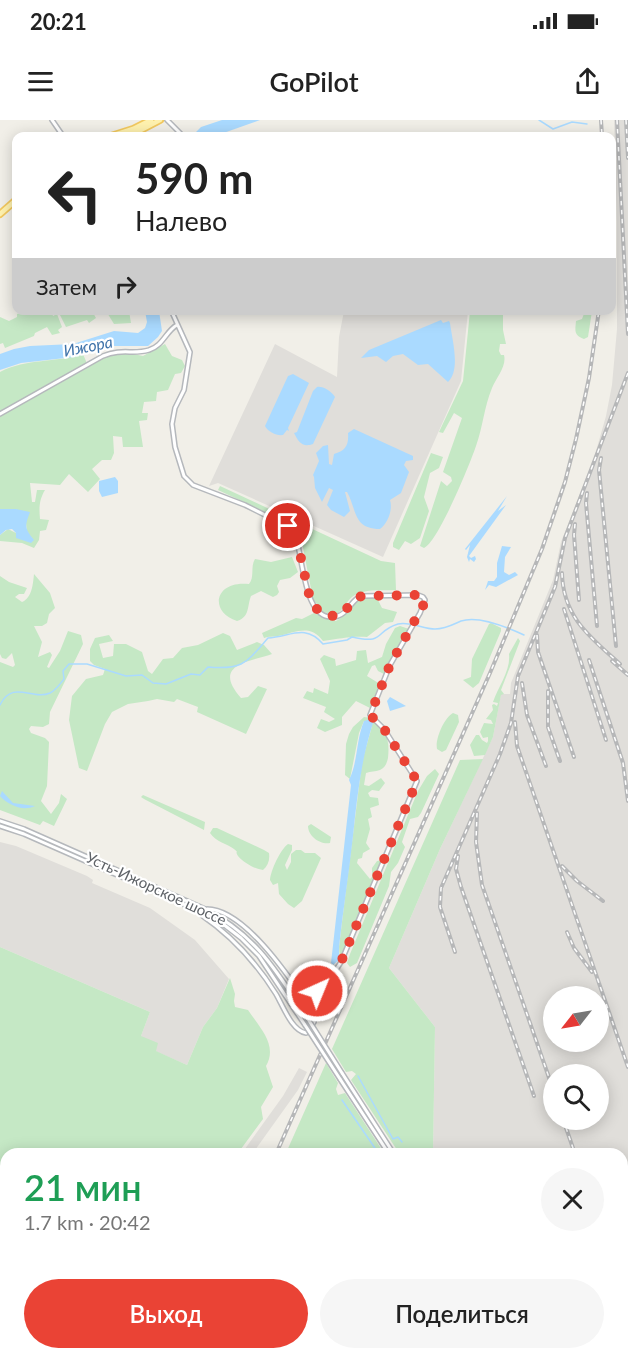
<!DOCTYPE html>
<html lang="ru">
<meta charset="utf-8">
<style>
:root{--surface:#fff;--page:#f6f6f6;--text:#222;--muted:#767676;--accent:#ea4335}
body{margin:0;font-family:Lato,sans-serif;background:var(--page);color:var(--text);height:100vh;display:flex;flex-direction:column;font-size:22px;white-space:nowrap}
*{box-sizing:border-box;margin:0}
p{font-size:20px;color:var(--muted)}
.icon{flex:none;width:33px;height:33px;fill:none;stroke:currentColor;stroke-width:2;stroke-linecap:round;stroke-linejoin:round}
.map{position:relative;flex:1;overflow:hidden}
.side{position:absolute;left:0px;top:1028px;width:628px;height:212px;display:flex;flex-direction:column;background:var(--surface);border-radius:18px 18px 0 0;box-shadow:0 3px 15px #0003}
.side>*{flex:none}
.hud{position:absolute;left:12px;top:12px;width:604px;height:183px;border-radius:12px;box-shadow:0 3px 15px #0003;background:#fff;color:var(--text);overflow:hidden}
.needle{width:39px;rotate:239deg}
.tools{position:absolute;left:543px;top:866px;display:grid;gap:12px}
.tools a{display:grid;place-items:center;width:66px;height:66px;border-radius:50%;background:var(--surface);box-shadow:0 3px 15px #0003;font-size:30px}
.pin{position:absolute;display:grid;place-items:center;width:51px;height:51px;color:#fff;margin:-26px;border:3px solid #fff;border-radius:50%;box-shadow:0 2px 6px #0007}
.me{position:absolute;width:66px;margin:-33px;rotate:44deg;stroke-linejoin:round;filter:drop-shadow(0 0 4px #0008)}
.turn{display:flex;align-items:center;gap:21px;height:126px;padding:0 24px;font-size:27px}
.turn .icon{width:78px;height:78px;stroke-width:2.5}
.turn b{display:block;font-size:42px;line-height:51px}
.then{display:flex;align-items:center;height:57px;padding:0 24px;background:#0003;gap:12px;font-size:22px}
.round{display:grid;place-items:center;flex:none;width:63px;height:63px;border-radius:32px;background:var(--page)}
.headline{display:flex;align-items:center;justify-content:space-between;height:102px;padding:0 24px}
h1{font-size:36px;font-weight:600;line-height:45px;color:#1e9e55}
.cta{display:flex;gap:12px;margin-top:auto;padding:12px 24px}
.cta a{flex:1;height:69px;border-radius:36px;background:var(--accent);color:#fff;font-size:24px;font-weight:600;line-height:69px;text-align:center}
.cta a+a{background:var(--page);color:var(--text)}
.status{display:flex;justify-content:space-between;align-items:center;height:42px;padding:0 30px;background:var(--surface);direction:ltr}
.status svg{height:16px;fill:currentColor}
header{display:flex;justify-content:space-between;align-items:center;height:78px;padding:0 24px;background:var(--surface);font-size:27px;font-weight:600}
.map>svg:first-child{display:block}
</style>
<div class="status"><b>20:21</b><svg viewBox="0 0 49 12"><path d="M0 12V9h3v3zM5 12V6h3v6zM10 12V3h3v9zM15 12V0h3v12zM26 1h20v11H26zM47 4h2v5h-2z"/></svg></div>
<header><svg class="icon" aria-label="menu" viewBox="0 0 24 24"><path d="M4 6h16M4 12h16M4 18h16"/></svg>GoPilot<svg class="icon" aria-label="share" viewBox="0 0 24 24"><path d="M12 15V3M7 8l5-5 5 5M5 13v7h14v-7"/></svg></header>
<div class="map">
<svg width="628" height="1238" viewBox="0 0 628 1238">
<rect width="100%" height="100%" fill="#f1efe8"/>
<path fill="#e0deda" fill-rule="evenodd" d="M614,0H628V1238H433V1233H622V1034L433,1033L435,907L389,848L440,729L493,617L501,574H510L511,563L553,460L561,422L594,338L606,296L612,265L617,209V102ZM554,876H598V921H554ZM554,954H598V999H554Z
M344,191H468L461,261L383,437L218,363L209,366L275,224L337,257L339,217Z
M0,722L16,726L87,756L93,760L92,763L150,788L195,820L229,859L217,888L203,907L187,945L155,931L141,916L150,892L0,827Z
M299,948L307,952L298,970L253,1033H242L283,976Z
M0,1066L6,1068V1098L0,1112Z
M89,1233H181L179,1238H87Z"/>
<path fill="#c5e8c5" d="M29,190L51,191L53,196L57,194L62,207L58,210L60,213L52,215L47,207L35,213L34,216L5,228L3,223L0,224V197L9,201L17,197V194Z
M58,191H92L96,198L89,203L87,200L66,207Z
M106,191H120L114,195L122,191H129L131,203L114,204Z
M470,191H503V210L506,224H500L499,231L501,235H504C507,246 496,258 492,268C484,287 483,307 476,326C470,344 438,422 424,428L420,426L441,361L447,366L452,361L451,357L443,352L462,298L454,293L443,313L439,312L463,261Z
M585,191H592L588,217L584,219C574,215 575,212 576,201L582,199Z
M165,224L172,236L182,240L185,246L181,253L175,254L168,270L157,272L156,281L144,282L142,293H148L147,300L139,301L143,327H123L122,317L113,316L114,333L111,340H102L92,349L100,359L88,372L69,354L60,365L30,363L32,382H35L37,370H45C39,380 39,388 40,399L49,400L46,410L40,411L39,420L34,428L22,423L0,421V415L8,409L16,413L32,418L27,413L26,403L16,389H0V252C27,238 55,243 83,234L88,246C107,234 122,231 143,236Z
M431,333L443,337L439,348L430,353L424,377L429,391L420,418L411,424L405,421L399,430L393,427V423Z
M220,366L381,441L395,443L396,470C383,471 363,468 352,477C346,482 343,490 336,495L323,492L313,479L300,412L295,406L218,370Z
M292,437L298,452L290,458L280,460L277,466L279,472L277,475L273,477L261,471L251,476C247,486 250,497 237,501C208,491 215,460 249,464C255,457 250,447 255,439L271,442Z
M34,454L50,473L55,488L49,494L47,503L42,506H34L42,522L38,537L50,532L52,535L47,547L49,548L60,531L68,511L81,515L83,524L50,592L49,604L43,607L31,606L29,609L31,613L45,618L49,622L47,666L41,681L51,694L59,683L61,674L67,679L54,706L43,701L40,705L0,690V542L13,547L15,545L12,533L6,539L2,538L0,534V456L9,462L27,468L24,474H19L15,477L22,482C32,478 33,464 34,454Z
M361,478H377L382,488L397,492L393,502L385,503L367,517C351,516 339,519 323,521C310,503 295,513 278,516C273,517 269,516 264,518L262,513L296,498L302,499L314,493L336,501C347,496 351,482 361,478Z
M491,503L501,508V511L479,563L473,568L463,560L471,557L472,539L489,504Z
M400,506L409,509L384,554L378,551L375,545L372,546L367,556L380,564L370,588L356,581L342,597V605L325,612L317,608L321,599L329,602L335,599L324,592L326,587L303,578L307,571L313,573L314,568L328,574L330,561L320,539L324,535L335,539L336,546L356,540L357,531L366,530L368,543L382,537L386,524L395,508Z
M223,513L230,516L237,530L257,522L264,525L272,534C250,542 211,544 241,578L248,577L258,566L267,569L246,614L197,592L198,587L177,579L174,582L157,579L148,581L128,584L112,592L105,604L87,651L79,648L69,600L72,576L86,559L103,555L105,549L94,545L90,541V529L95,518L109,515L113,521L99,524L103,538L113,536L114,524H126L142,532L148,551L152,554L163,539L173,538L182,528L198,525Z
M518,518L520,521L501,570L504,574L501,575L493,617L485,635L474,636L470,625L476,615H479L482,620L487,623L488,621V617L483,618L480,612L484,603L493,604L491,600L486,599L493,590L492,585L494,584L497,586L498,583L493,582C498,567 511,550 509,534Z
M453,593L458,595L459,602L446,630L442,632L437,629C435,619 444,598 453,593Z
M364,597L372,598C386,613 390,617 388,638C387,643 385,648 380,650C375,652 371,651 366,653L364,665L369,666L381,658L385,663L379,671L372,670L368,673L370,677L378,678L379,685L370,688L372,697L368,699L370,709L366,723L370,729L363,733L362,738L358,739L357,743L370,759L372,757V748L377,741L383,740L340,841L339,827C346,768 354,708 361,650C363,633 370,617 373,601H364L359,613L350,659L345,655L346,624L349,614L353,607Z
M483,639L440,729L389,848L435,907L433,1033H399L351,960L356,954L352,951L346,952L332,929L460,640Z
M435,649L439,654L421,693L418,697L410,699L402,722L405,727L398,743L391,752L389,766L357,843L350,847L347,843L350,834L418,671L427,656Z
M143,675L205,702L204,710L144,679L141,677Z
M311,704L331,717L330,723C320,725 308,716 308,706Z
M213,708H217L264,730L269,733C270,740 268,746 263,750C255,749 244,743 238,736C234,730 240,734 234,729C226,723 216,722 210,713Z
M288,724L292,725V730L285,745L287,750L291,742V734L296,730H301L305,733H315L321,738L302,781L294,788L288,784L279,774L278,763L273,765L270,760C271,750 280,730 288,724Z
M0,827L150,892L141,916L158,923L156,931L187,945L203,907L217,888L230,858L235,874L234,881L235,887L248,890C260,908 278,925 266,946L273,967L261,987L263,999L238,1033L6,1034V1055L0,1051Z
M326,943L338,963L336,969L338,975L345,973L384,1033H286Z
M8,1233H87L85,1238H6Z
M199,1233H407V1238H196Z"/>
<path fill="#aadaff" d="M222,0H260L215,16H192L201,7Z
M145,191H159L162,211L158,217L148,226H108L74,237L21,243L0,250V234L14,229L30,226L73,224L114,211L138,213L145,208L147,202Z
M441,200L443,203L449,201L450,203C452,219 461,250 448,262L428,244L418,245L403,234L393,236L386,242L377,236L361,238L369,230Z
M293,254L309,263L288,308L289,311L287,310L283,315C277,316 268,312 265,306L288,256Z
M317,267C323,266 331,271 335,277L313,324C302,328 298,321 294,313L297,312L313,271Z
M354,309L413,336V340L406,341L404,345L409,352L401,373L390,380C393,390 388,403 380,409C353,409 357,390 347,372H345L350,391L344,397L331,390L327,385L333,370L329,368L322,382L315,368L314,357L313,355L319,341L316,333L323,326L328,325L329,344L332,345L334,334C345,331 349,326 348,313Z
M115,357L118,361V373L102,377L99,371V361Z
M507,376L498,391L506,385L469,436L471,438L475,436L476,439L474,442L470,439L469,442L467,437L470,425L466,430L465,429Z
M0,389H16L30,392C25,406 24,408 34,420L31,423L16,418V413L12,409L6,410L0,415Z
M502,426L511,427L505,437L504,452L509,455L515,452L518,455L496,467L489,465L485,470L488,461H494L497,457V443Z
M390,577L406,586L390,591L387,581Z
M371,599L373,603C361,640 357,678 353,716C349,753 343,790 339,827V840L333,845L331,843L351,665L349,660C358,642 356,620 364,601Z
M2,671L13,683L35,686C23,692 8,685 0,676Z"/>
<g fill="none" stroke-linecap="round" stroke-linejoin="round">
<path stroke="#aadaff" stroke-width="1.5" d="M539,0L553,9L572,2L587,4
M0,585C13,559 32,581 50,573C56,570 60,564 64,559L63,551L69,544H87L126,556L142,555L153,563L166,564L191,554L200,555L208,547C243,550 246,543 268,518C290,517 305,503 323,524L347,520L352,517C386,525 374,511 398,504C410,501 423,509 435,509C445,509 452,505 461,501C478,495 509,508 524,515
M358,956L393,1019L398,1017L402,1022
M342,980L379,1034"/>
<g stroke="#b5b8bc" stroke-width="6">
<path id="minor" d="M52,0L63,16
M167,0L183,16
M171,190L190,232L184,270L175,288L172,304L175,327L184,356L193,365L245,385L293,409C304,429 301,507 338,496C349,493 351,479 362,476L418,475L423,477L425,480L420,493L390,545L370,595L384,609L417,661L341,842L326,865L309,873L296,868
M0,294L103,236C122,228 133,235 149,230C163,226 166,211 177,205
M0,701L24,709L205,789C257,816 277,852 308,899
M0,706L24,714L183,784L223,804L241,818L259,836L305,905
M200,794C231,815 256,842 276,874C283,886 292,911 306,913L314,902V893C294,864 246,789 207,789
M342,953L394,1034
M340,959L389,1034
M0,1207L6,1210
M2,1238L6,1230
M413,1238V1233
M417,1238V1233"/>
</g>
<g stroke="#f2c960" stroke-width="8">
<path id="major" d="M111,16L133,9L151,0
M120,16L139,11L160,0
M0,94L16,80"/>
</g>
<use href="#minor" stroke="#fff" stroke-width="3"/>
<use href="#major" stroke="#fff2af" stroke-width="4.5"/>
<g stroke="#b6b7b8" stroke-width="4">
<path id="rail" d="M601,0L602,16
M617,0L628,214
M626,0L628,38
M601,338L599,350L616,526
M587,373L586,383L597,506
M575,404L574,415L579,480
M562,453C563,497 590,517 620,544
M564,489L606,620
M537,515L538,532L574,637
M589,540L623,643L628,681
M612,541L628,555
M522,563L527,595L546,646
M548,571V607L560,641
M515,602L517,626L628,947
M477,693L476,722L482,765L554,972
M458,736L456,749L461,767L534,976
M562,746L577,761L603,781
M567,812L574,828L592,852
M455,832L440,787L441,768L500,634L511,603L518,556L555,467L565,418L628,253
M563,999L575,1034
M276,1034L490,553L542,429L565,362L576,319L589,258L599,190
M622,1153L628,1162
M622,1191L628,1208
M622,1211L626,1238
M185,1238L187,1233"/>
</g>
<use href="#rail" stroke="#fff" stroke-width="1.5" stroke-dasharray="4.5" stroke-linecap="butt"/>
<g stroke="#b5b8bc" stroke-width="6" stroke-linecap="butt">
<path id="minor-bridge" d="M308,899L342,953
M305,905L340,959"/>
</g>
<use href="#minor-bridge" stroke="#fff" stroke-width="3"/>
</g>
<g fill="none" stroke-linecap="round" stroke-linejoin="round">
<path stroke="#ea4335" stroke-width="10" stroke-dasharray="0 18" d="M288,406L295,412L309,474L312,483L321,494C353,502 341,482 362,476L418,475L423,477L425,482L390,545L370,595L384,609L417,661L341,842L331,860L317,871"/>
</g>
<g text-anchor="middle" stroke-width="4.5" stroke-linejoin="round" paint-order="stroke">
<g font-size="15" fill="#5f6368" stroke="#fff">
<text transform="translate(156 769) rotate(25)" y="5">Усть-Ижорское шоссе</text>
</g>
<g font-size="16" font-style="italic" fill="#4174aa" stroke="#fff">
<text transform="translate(88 226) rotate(-11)" y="6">Ижора</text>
</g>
</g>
</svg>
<div class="tools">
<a><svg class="needle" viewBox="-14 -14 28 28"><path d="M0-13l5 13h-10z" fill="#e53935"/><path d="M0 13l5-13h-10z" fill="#767676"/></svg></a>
<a><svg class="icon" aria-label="search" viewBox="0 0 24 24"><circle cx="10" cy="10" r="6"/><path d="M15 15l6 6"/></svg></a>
</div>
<div class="pin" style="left:288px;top:406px;background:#d93025"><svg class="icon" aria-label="arrive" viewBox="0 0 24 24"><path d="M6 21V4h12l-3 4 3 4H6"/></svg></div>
<svg class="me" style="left:317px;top:871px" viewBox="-20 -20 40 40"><circle r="17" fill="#ea4335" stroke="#fff" stroke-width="3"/><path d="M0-11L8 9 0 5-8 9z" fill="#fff"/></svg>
<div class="hud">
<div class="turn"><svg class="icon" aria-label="left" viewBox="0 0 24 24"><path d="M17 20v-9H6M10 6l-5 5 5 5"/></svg><div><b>590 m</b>Налево</div></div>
<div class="then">Затем<svg class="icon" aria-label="right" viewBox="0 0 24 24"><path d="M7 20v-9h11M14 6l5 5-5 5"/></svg></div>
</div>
<section class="side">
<div class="headline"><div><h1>21 мин</h1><p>1.7 km · 20:42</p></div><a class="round"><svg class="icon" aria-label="close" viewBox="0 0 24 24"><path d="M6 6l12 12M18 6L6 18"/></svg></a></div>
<div class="cta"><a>Выход</a><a>Поделиться</a></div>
</section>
</div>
